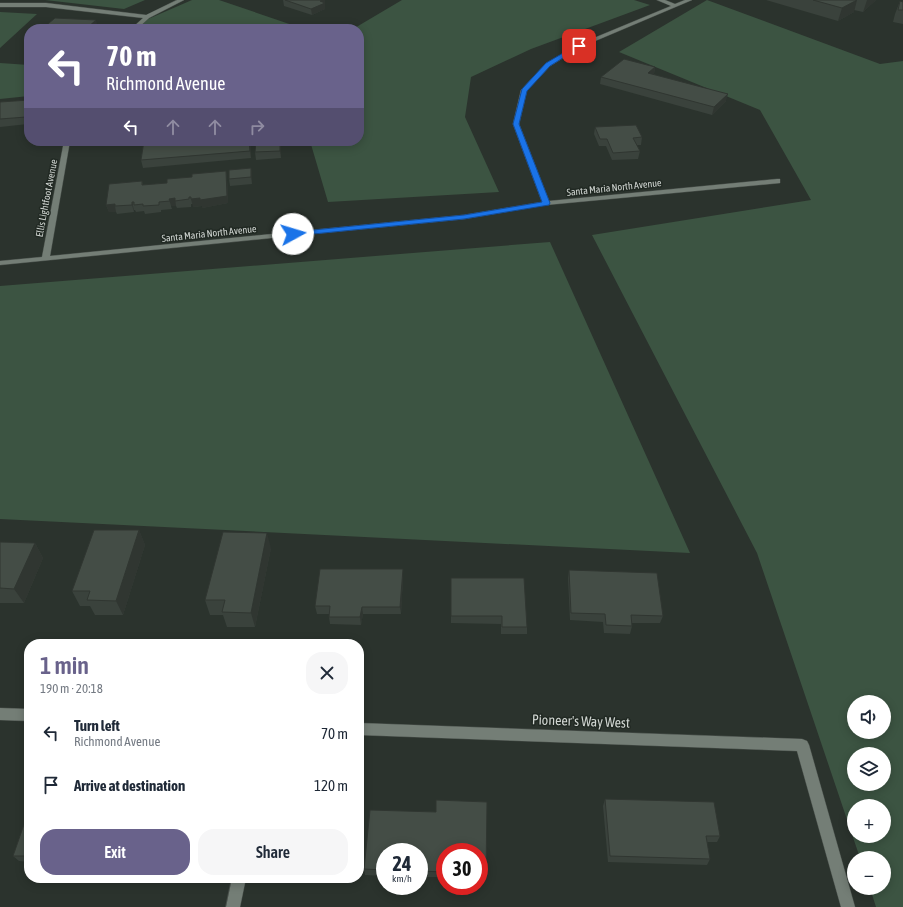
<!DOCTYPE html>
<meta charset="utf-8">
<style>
:root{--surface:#fff;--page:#f6f6f7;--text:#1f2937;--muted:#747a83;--accent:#69628b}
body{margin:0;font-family:"Asap Condensed",sans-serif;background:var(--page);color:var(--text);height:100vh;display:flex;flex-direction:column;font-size:15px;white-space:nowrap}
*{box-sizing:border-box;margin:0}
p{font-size:13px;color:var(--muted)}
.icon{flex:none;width:22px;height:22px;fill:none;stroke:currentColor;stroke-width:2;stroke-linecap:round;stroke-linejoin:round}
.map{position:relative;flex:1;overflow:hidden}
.panel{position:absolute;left:24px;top:639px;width:340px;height:244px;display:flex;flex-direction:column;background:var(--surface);border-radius:16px;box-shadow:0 2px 10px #0003}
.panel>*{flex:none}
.guide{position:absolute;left:24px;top:24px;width:340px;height:122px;border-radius:16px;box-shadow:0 2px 10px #0003;background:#69628b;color:#fff;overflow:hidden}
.tools{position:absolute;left:847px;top:695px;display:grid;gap:8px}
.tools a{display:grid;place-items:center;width:44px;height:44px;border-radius:50%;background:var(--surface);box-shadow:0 2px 10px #0003;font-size:20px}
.speed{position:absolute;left:376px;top:843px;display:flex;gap:8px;font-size:20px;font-weight:700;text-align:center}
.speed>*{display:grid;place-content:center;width:52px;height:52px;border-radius:50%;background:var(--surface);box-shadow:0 2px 10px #0003;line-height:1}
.speed small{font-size:10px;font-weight:400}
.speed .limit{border:6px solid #d22;background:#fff;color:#111}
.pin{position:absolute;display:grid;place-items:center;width:34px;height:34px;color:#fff;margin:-17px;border-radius:8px;box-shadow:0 2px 6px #0006}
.me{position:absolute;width:44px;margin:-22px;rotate:84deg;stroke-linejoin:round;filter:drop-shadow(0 0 3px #0008)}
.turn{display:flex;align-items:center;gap:14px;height:84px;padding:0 16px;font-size:18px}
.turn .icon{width:52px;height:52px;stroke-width:2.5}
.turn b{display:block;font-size:28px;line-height:34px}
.lanes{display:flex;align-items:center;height:38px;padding:0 16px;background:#0003;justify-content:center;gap:20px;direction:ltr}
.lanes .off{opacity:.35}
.round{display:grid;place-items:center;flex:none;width:42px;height:42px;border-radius:16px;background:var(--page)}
.head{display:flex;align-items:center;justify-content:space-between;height:68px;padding:0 16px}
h1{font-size:24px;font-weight:600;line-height:30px;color:var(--accent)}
.cta{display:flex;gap:8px;margin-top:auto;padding:8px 16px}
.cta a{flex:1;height:46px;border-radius:16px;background:var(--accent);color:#fff;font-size:16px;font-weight:600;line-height:46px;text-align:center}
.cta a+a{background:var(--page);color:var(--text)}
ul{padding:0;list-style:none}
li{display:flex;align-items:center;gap:12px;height:52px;padding:0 16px}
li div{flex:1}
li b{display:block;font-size:15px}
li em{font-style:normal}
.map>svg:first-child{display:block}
</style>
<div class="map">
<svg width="903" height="907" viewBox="0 0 903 907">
<rect width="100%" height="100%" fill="#2b332d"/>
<path fill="#3c5442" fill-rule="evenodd" d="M45,0H145L124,9Z
M192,0H219L304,29H130L132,26Z
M402,0H634L650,5L531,49L471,77L465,117L499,192L328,202L310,141H359V29H353Z
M707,0L880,64L903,61V907H876L870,888H884V858H860L757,553L592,235L811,200L760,110L619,52ZM854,702H884V732H854ZM854,754H884V784H854ZM854,806H884V836H854Z
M0,12L37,14L0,48Z
M0,63L29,65V96L0,99Z
M550,242L690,553L0,519V286Z"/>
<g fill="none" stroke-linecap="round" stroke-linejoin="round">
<g stroke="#484f4a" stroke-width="1">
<path id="street" d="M177,0H184L149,18L137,29H131L143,18L46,7H0V3H46L146,15Z
M657,0H665L675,4L685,0H692L581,47L550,66L527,90L519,124L549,201L777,179H780V183L546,205L464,219L0,265V261L42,257L64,141H70L50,256L464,215L542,202L513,124L521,90L546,64L577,45L671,6Z
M0,708L29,709V721L0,720Z
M359,723L802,739L807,741L809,745L855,907H841L797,751L359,735Z
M232,878H246L240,907H226Z"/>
</g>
<use href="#street" fill="#747e76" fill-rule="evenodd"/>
</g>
<path fill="#3a423c" d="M283,0H325V9L312,15L284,6Z
M766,0H876L863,12L854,10V12L838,21Z
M900,1L903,2V24L893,22L895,14Z
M55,18L98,27L95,29H42Z
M29,40V49L26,42Z
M655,67L654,74H653L726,101L712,115L600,84L601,77Z
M29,100V122L28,124L0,127V102Z
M595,127L642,137L641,145H636L640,151L638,159L612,160L606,146H599L594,134Z
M144,141H250L251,158L143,168L141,160Z
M281,143V158L256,160L255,152Z
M251,168L252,176V184L230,186L229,179Z
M226,171L227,178L228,203L202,208V206L193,207V204H191V207L177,208L176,206H171L172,209L161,210V212L145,214L144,211L136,212L135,210H134V212L117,214L116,212H109L106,205L142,181L143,185L167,183L192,177Z
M139,530L145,545L123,615H95L90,606H80L72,591Z
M0,542L35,543L43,558L24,603H0Z
M271,548L255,627H227L223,615H210L205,600Z
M569,570L663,616L660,623H631L632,626L630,634L604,633L603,622L570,620L568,578Z
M403,577L401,614H363L361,625L330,624L329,617V614H317L315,606Z
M451,578L527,627V634H501V624L451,623Z
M605,799L720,836L717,842H707L710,859L707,865L608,862L603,806Z
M436,800L487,802L486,879L479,878V852H445V877H419V852H385V876L365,875L364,869L370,810L436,812Z
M29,810V862L19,861L13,856Z"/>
<path fill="#303631" d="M323,0H325V9L312,15L311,9L320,1Z
M857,0L854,12L838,21L842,8Z
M867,0H876L863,12Z
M96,20L98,27L95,29H88L87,28Z
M655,67L654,74L646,80L648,73Z
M728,94L726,101L712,115L714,107Z
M29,106V122L28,124L26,117Z
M249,141H250L251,158L250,151Z
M280,141H281V158L280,151Z
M251,168L252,176V184L251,177Z
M226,171L227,178L228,203L202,208V206L193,207L191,199Z
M175,198L176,206H171L172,209L169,199Z
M132,202L134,210V212L132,205Z
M115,204V206L116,212H109L106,205Z
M139,530L145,545L123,615L116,601Z
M267,533L271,548L255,627L251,613Z
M35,543L43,558L24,603L14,589Z
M403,569V577L401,614L400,607Z
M362,607L363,614L361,625L360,617Z"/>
<path fill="#444d46" stroke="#303631" d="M285,0H323L320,1L325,3L311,9Z
M813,0H857L842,8Z
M900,1L903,2V10H898Z
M55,18L96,20L87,28L78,27L76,29H42Z
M624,59L655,67L648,73L728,94L714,107L601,77Z
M29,100V106L26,117L0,119V102Z
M636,125L642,137L633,138L640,151L613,153L607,139H600L595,127Z
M144,141H249L250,151L141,160Z
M256,141H280V151L255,152Z
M251,168V177L229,179V170Z
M226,171L227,196L200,200V198L191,199V197H189V199L175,201V198L169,199L170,201L159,202V205L143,206V204L134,205V202H132V205L115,206V204L106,205L109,184L142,181V185L167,183V179L192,177V174Z
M94,530H139L116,601L87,600L90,591H72Z
M223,532L267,533L251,613L222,612L225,600H205Z
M0,542L35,543L14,589L0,588Z
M320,569H403L400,607H362L360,617H329L330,606H315Z
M569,570L657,573L663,616L631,615L632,626L606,625L605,614L571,613Z
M451,578H524L527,627H502V616H451Z
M605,799L714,802L720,836H706L710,859L610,856Z
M436,800L487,802L486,873H479V852H445V872L419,871V852H385V870L364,869L370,810L436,812Z
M29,810V856H13Z"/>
<path fill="#1a73e8" stroke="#114b97" d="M577,45L582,46L550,66L527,91L519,124L550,203L549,205L464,219L293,236L290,234L293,232L464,215L542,202L513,124L522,89L546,63Z"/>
<g text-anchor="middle" stroke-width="3" stroke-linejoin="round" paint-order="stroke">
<g font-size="10" fill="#d0d5d1" stroke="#212923">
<text transform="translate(614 187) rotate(-6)" y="4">Santa Maria North Avenue</text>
<text transform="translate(46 198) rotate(-79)" y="4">Ellis Lightfoot Avenue</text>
<text transform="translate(209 233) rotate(-6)" y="4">Santa Maria North Avenue</text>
</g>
<g font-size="14" fill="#d0d5d1" stroke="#212923">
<text transform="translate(581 721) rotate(2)" y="5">Pioneer's Way West</text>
</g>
</g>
</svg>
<div class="tools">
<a><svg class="icon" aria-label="sound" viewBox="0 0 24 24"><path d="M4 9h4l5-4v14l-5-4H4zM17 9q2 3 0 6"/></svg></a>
<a><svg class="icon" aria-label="layers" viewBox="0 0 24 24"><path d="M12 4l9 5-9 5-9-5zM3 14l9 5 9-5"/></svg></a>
<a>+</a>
<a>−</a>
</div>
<div class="speed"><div>24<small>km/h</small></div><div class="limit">30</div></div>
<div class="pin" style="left:579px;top:46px;background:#d93025"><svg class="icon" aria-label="arrive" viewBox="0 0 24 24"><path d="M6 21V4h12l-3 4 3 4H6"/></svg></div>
<svg class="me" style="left:293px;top:234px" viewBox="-20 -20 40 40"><circle r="19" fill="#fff"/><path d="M0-13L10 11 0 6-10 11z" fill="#1a73e8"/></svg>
<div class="guide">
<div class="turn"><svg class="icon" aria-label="left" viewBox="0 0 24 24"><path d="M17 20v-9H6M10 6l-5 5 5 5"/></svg><div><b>70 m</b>Richmond Avenue</div></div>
<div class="lanes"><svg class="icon" aria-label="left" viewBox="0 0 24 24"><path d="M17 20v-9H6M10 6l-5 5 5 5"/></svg><svg class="icon off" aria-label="ahead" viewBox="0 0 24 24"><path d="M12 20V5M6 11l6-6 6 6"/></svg><svg class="icon off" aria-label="ahead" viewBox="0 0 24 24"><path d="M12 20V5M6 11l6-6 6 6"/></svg><svg class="icon off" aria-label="right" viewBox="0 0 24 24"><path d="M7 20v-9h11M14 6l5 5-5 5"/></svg></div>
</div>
<section class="panel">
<div class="head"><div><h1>1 min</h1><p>190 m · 20:18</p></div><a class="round"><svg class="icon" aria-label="close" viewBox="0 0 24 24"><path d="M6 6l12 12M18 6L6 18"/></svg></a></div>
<ul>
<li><svg class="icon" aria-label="left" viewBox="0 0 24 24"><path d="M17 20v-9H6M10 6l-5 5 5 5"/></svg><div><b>Turn left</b><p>Richmond Avenue</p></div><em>70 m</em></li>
<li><svg class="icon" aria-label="arrive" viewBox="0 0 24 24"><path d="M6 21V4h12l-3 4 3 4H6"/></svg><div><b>Arrive at destination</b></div><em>120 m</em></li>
</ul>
<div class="cta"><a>Exit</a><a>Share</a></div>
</section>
</div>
